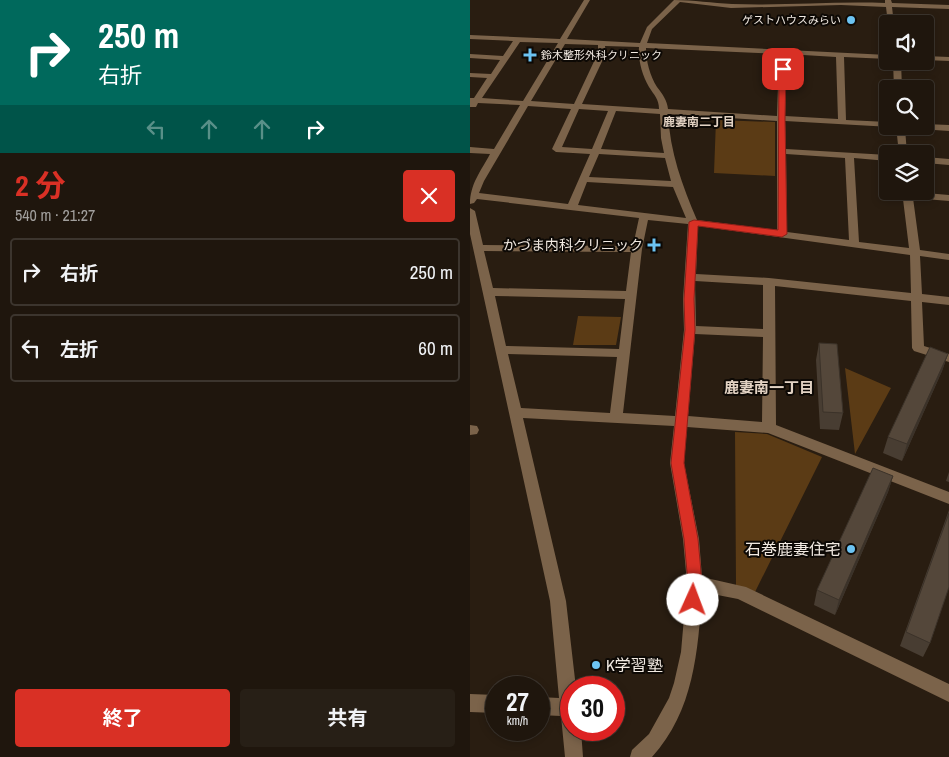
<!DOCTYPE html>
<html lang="ja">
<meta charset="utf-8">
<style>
:root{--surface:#1f160d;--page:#271f16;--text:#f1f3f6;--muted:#a19f9d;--line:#3c352e;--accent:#d93025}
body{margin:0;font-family:"Archivo Narrow","Noto Sans JP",sans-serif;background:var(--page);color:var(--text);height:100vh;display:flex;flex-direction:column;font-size:19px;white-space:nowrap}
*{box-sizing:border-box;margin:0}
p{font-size:16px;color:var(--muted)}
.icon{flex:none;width:28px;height:28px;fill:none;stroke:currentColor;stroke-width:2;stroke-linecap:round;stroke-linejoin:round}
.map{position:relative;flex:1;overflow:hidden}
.drawer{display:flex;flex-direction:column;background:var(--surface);width:470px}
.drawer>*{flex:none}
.top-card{background:#00695c;color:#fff;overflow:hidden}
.tools{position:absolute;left:409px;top:15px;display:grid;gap:10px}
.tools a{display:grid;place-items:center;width:55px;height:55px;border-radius:5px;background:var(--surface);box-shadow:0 2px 8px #0003,0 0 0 1px var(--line);font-size:25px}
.speed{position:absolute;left:15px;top:676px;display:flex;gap:10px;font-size:25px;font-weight:700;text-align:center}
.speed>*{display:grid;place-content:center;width:65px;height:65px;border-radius:50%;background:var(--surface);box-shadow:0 2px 8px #0003,0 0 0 1px var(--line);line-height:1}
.speed small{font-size:12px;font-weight:400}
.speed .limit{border:8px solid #d22;background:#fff;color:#111}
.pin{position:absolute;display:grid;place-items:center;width:42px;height:42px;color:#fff;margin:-21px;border-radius:10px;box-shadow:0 2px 8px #0006}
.me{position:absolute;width:55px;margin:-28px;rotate:2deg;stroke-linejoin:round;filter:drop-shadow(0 0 4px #0008)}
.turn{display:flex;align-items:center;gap:18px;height:105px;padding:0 15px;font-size:22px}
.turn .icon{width:65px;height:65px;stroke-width:2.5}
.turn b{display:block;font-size:35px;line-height:42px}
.lanes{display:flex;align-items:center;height:48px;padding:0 15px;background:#0003;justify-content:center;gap:25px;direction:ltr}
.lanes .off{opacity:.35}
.round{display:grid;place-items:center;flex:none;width:52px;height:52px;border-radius:5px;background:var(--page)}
.summary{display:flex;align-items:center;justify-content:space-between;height:85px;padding:0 15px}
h1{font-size:30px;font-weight:700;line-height:38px;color:var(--accent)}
.primary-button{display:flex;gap:10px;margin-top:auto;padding:10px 15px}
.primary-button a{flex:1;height:58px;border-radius:5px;background:var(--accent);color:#fff;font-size:20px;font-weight:700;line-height:58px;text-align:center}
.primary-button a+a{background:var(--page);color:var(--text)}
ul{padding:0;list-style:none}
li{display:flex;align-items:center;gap:15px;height:68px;margin:0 10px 8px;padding:0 5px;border:2px solid var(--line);border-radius:5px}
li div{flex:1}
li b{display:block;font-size:19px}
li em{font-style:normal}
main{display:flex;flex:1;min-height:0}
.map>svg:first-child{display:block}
</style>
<main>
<section class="drawer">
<div class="top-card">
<div class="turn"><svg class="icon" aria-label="right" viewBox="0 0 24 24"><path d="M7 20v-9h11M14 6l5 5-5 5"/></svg><div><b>250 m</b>右折</div></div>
<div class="lanes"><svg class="icon off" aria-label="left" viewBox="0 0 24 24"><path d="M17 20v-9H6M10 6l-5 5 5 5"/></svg><svg class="icon off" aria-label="ahead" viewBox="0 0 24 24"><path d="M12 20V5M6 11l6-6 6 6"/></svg><svg class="icon off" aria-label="ahead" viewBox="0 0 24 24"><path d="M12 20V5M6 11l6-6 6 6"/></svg><svg class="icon" aria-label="right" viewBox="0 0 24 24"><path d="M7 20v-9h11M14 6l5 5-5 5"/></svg></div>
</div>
<div class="summary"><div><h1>2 分</h1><p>540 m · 21:27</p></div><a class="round" style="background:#d93025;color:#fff"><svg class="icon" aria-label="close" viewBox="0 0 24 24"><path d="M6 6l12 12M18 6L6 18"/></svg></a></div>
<ul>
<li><svg class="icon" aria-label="right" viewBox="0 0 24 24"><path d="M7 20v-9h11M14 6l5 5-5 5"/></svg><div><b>右折</b></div><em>250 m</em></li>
<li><svg class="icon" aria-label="left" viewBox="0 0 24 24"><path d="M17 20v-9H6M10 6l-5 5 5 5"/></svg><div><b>左折</b></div><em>60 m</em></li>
</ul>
<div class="primary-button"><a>終了</a><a>共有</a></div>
</section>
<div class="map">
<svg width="479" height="757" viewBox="0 0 479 757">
<rect width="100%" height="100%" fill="#291d11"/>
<path fill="#5b3b15" d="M246,120L305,122V176L244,173Z
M108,316L151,317L146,345H103Z
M375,368L421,388L385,454Z
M265,432L297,434L352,457L285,592L266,585Z"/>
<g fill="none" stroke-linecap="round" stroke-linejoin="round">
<path fill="#7b634a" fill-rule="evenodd" d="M114,0H120L97,39L170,43L177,27L204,0C224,0 242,3 262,4C313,6 364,1 415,3V0H421L422,3L479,5V9L422,7L424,24H418L416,7L371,5L261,8L210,2L182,29L177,43L418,55V59L374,57L376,120L418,122V126L421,127L315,121L316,149L418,155V161L384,158L389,242L439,248L432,191L479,195V201L443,198L450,250L479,254V260L450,256L452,294L479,297V305L452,302L454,346L479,354V362L444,351L442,348L441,301L305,286L306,425L479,492V504L298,433L217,427L214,463L229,539L232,577L276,587L479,684V702L268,599L232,592C228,651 224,711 182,757H160L162,750L179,734L199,698L204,683L211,652L217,583L213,539L200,463L204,426L53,418L96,601L106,688H101V730H111L113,757H95L91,716L69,715V697L89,698L80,601L0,234V208L5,211L13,245L163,246L169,218L7,199L4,203L0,204C0,184 11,171 20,154L0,153V147L24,149L50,105L8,103L6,107H0V98H4L17,78L0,77V73L21,74L30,60L0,58V54L33,56L43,41L0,39V35L90,39ZM50,42L88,43L53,101L12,98ZM95,44L128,45V53L104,104L61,101ZM135,46L169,47C168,60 172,75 179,87C184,95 189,99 189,109L112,104L136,53ZM176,48L309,54L307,116L198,109C197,100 193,95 187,87C180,76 176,61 176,48ZM317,54L366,57L368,119L315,116ZM58,106L101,109L82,149L86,152L120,154L98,204L9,193L14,181ZM109,109L138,111L122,149L92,147ZM146,111L190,114L191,138L194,153L131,149ZM198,114L307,121V230L227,220C212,185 200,152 198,114ZM129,154L195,158L201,181L119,177ZM316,154L375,158L379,240L317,232ZM117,182L203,187L216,218L108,205ZM178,220L218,224L213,299L214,330L205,416L153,413L172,249ZM228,226L440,255L441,293L299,278L226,274ZM14,251L161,252L156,291L23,288ZM225,281L293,285V329L226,326ZM25,296L155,299L149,349L36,346ZM225,334L293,337L292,422L218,416ZM38,354L147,357L140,413L51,408Z
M455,56L479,57V61L455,60Z
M423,61H431L432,89H424Z
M455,124L479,125V131L435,128L437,154H429L426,126H455Z
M455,157L479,159V165L455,163Z
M0,425L7,426L9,430L7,434L0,435Z
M0,694L26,695V713L0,712Z"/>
</g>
<path fill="#483d32" d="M349,343L373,413L369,430L350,429L346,360Z
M478,354L472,371L432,461L413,453L418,437Z
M479,472V482L476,481Z
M423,476L418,492L365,615L344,605L347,590Z
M479,510V587L460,643L453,657L430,646Z"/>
<path fill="#3b3229" d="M478,354L472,371L432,461L437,444Z
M423,476L418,492L365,615L369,600Z"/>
<path fill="#54473a" stroke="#3b3229" d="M349,343L367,344L373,413L353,412Z
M460,347L478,354L437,444L418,437Z
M403,468L423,476L369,600L347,590Z
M479,513V587L460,643L436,632Z"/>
<path fill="#d93025" stroke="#8d1f18" d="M313,67L316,69L315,119L317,234L312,237L228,226L224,299L225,330L214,463L228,539L232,583L229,605L223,607L218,605L216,600L218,583L214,539L201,463L215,330L214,299L219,222L224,220L308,230L309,69Z"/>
<g fill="#6cc3f2" stroke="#0d0905" stroke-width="2">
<circle cx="381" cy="20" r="5"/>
<path d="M57.5 47.5h5v5h5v5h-5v5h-5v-5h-5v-5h5z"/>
<path d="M181.5 237.5h5v5h5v5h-5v5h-5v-5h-5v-5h5z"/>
<circle cx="381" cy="549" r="5"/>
<circle cx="126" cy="665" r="5"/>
</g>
<g text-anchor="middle" stroke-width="4" stroke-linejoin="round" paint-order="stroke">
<g font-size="11" fill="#f2eae2" stroke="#0d0905" text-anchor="end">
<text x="371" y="24">ゲストハウスみらい</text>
<text x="71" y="59" text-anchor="start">鈴木整形外科クリニック</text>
</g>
<g font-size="12" font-weight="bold" fill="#e2d2c3" stroke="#0d0905">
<text x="229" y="126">鹿妻南二丁目</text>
</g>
<g font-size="14" fill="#f2eae2" stroke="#0d0905" text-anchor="end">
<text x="173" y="250">かづま内科クリニック</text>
</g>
<g font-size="15" font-weight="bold" fill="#e2d2c3" stroke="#0d0905">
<text x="299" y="393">鹿妻南一丁目</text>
</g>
<g font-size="16" fill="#f2eae2" stroke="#0d0905" text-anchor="end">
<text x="371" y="555">石巻鹿妻住宅</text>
<text x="136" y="671" text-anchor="start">K学習塾</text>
</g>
</g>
</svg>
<div class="tools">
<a><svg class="icon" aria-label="sound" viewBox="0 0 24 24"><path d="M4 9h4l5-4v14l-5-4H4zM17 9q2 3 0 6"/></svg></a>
<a><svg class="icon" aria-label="search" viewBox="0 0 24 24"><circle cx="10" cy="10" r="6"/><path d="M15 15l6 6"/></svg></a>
<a><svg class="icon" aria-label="layers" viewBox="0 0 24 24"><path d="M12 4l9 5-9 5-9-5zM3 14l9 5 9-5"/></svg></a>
</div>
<div class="speed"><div>27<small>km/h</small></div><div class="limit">30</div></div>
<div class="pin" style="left:313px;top:69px;background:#d93025"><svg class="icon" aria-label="arrive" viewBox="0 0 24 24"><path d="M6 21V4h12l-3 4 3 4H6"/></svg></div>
<svg class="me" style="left:223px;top:600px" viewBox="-20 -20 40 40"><circle r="19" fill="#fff"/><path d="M0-13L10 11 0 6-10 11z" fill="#d93025"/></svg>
</div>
</main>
